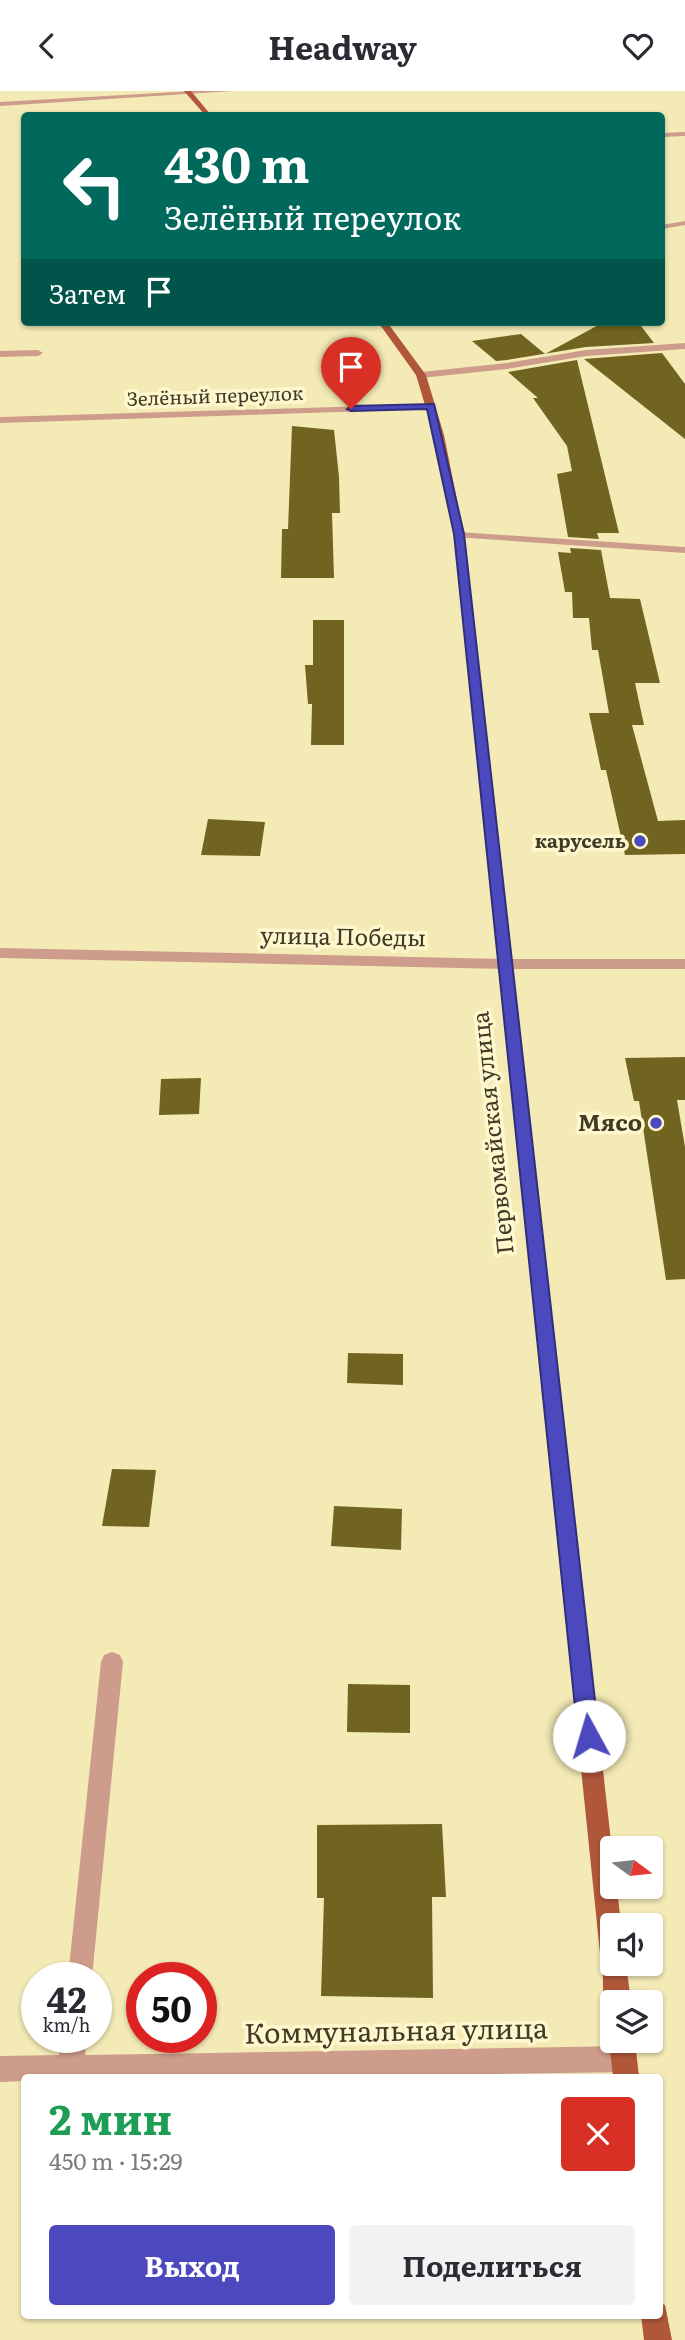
<!DOCTYPE html>
<html lang="ru">
<meta charset="utf-8">
<style>
:root{--surface:#fff;--page:#f2f2f3;--text:#2b2b33;--muted:#7c7c81;--accent:#4c48be}
body{margin:0;font-family:Literata,serif;background:var(--page);color:var(--text);height:100vh;display:flex;flex-direction:column;font-size:26px;white-space:nowrap}
*{box-sizing:border-box;margin:0}
p{font-size:23px;color:var(--muted)}
.icon{flex:none;width:38px;height:38px;fill:none;stroke:currentColor;stroke-width:2;stroke-linecap:round;stroke-linejoin:round}
.map{position:relative;flex:1;overflow:hidden}
.sheet{position:absolute;left:21px;top:1983px;width:642px;height:245px;display:flex;flex-direction:column;background:var(--surface);border-radius:7px;box-shadow:0 2px 5px #0004}
.sheet>*{flex:none}
.banner{position:absolute;left:21px;top:21px;width:644px;height:214px;border-radius:7px;box-shadow:0 2px 5px #0004;background:#00695c;color:#fff;overflow:hidden}
.needle{width:46px;rotate:105deg}
.buttons{position:absolute;left:600px;top:1745px;display:grid;gap:14px}
.buttons a{display:grid;place-items:center;width:63px;height:63px;border-radius:7px;background:var(--surface);box-shadow:0 2px 5px #0004;font-size:35px}
.speed{position:absolute;left:21px;top:1871px;display:flex;gap:14px;font-size:35px;font-weight:700;text-align:center}
.speed>*{display:grid;place-content:center;width:91px;height:91px;border-radius:50%;background:var(--surface);box-shadow:0 2px 5px #0004;line-height:1}
.speed small{font-size:18px;font-weight:400}
.speed .limit{border:10px solid #d22;background:#fff;color:#111}
.pin{position:absolute;display:grid;place-items:center;width:60px;height:60px;color:#fff;margin:-72px -30px;border-radius:50% 50% 50% 0;rotate:-45deg;box-shadow:0 0 7px #0007}
.pin .icon{rotate:45deg}
.me{position:absolute;width:77px;margin:-38px;rotate:354deg;stroke-linejoin:round;filter:drop-shadow(0 0 5px #0008)}
.turn{display:flex;align-items:center;gap:24px;height:147px;padding:0 28px;font-size:32px}
.turn .icon{width:91px;height:91px;stroke-width:2.5}
.turn b{display:block;font-size:49px;line-height:60px}
.then{display:flex;align-items:center;height:66px;padding:0 28px;background:#0003;gap:14px;font-size:26px}
.round{display:grid;place-items:center;flex:none;width:74px;height:74px;border-radius:7px;background:var(--page)}
.overview{display:flex;align-items:center;justify-content:space-between;height:119px;padding:0 28px}
h1{font-size:42px;font-weight:700;line-height:52px;color:#1e9e55}
.action{display:flex;gap:14px;margin-top:auto;padding:14px 28px}
.action a{flex:1;height:80px;border-radius:7px;background:var(--accent);color:#fff;font-size:28px;font-weight:700;line-height:80px;text-align:center}
.action a+a{background:var(--page);color:var(--text)}
header{display:flex;justify-content:space-between;align-items:center;height:91px;padding:0 28px;background:var(--surface);font-size:32px;font-weight:700}
.map>svg:first-child{display:block}
</style>
<header><svg class="icon" aria-label="back" viewBox="0 0 24 24"><path d="M15 5l-7 7 7 7"/></svg>Headway<svg class="icon" aria-label="heart" viewBox="0 0 24 24"><path d="M12 20l-8-8c-3-5 5-10 8-4 3-6 11-1 8 4z"/></svg></header>
<div class="map">
<svg width="685" height="2249" viewBox="0 0 685 2249">
<rect width="100%" height="100%" fill="#f4eab6"/>
<path fill="#706420" d="M604,231H638L654,252L586,256L507,269L496,270L472,250L521,243L545,263Z
M662,262L685,293V348L584,268Z
M577,269L619,442H597L599,448L568,446L557,383L572,380L567,355L533,307H538L508,281Z
M292,335L334,339L339,386L340,422H332L334,487H281L282,438H288Z
M570,457L601,459L610,507L640,508L660,592H635L644,634H632L658,730L685,729V763L625,764L606,679H601L589,622H609L598,559H592L589,527H573L572,501H565L558,461L571,462Z
M313,529H344V654H311L312,613H308L305,574H313Z
M208,728L265,731L260,765L201,764Z
M685,966V1009H677L685,1056V1188L666,1189L639,1010H634L625,967Z
M201,987L199,1023L159,1024L161,988Z
M348,1262L403,1263V1294L347,1292Z
M112,1378L156,1379L149,1436L102,1435Z
M334,1415L402,1418L401,1459L331,1455Z
M348,1593L410,1594V1642L347,1641Z
M442,1733L446,1806H432L433,1907L321,1905L324,1807H317V1734Z"/>
<g fill="none" stroke-linecap="round" stroke-linejoin="round">
<path fill="#ce9c8b" fill-rule="evenodd" d="M194,0H233L0,15V11Z
M685,41V45L662,46V42Z
M685,130V134L662,138V134Z
M685,252V258L586,265L507,278L421,287L416,284L421,281L507,272L586,259Z
M0,260L38,259L43,262L38,265L0,266Z
M434,313L436,315L431,318L0,332V326Z
M459,441L685,456V462L455,446L454,444Z
M0,857L505,868H685V878H505L0,867Z
M112,1561L120,1564L123,1571L92,1886H68L101,1571L104,1564Z
M61,1946H87L85,1964L624,1955L633,1959L637,1968L633,1977L624,1981L286,1986H24V1990L0,1991V1965L59,1964Z"/>
<path fill="#b0573a" fill-rule="evenodd" d="M184,0H191L211,24H205Z
M378,231H387L426,284L444,344L464,444L612,1759V1796H617L621,1834H612V1872H626L631,1911H612V1921C597,1909 607,1879 600,1862L454,444L434,344L416,284Z
M612,1942V1950H635L639,1986H613L609,1950Z
M660,2212L665,2214L672,2249H644L641,2224H660Z"/>
</g>
<path fill="#4c48be" stroke="#312f7c" stroke-width="2" d="M434,313L464,443L599,1645L596,1652L589,1655L581,1652L578,1645L454,443L427,318L351,320L347,318L351,315Z"/>
<g fill="#4c48be" stroke="#fff7cd" stroke-width="2.5">
<circle cx="640" cy="750" r="7"/>
<circle cx="656" cy="1032" r="7"/>
</g>
<g text-anchor="middle" stroke-width="7" stroke-linejoin="round" paint-order="stroke">
<g font-size="19" fill="#3f3b26" stroke="#fff7cd">
<text transform="translate(215 305) rotate(-2)" y="7">Зелёный переулок</text>
</g>
<g font-size="19" font-weight="bold" fill="#3f3b26" stroke="#fff7cd" text-anchor="end">
<text x="626" y="757">карусель</text>
</g>
<g font-size="23" fill="#3f3b26" stroke="#fff7cd">
<text transform="translate(343 846) rotate(1)" y="8">улица Победы</text>
<text transform="translate(493 1042) rotate(-96)" y="8">Первомайская улица</text>
</g>
<g font-size="23" font-weight="bold" fill="#3f3b26" stroke="#fff7cd" text-anchor="end">
<text x="642" y="1040">Мясо</text>
</g>
<g font-size="28" fill="#3f3b26" stroke="#fff7cd">
<text transform="translate(396 1940) rotate(-1)" y="10">Коммунальная улица</text>
</g>
</g>
</svg>
<div class="buttons">
<a><svg class="needle" viewBox="-14 -14 28 28"><path d="M0-13l5 13h-10z" fill="#e53935"/><path d="M0 13l5-13h-10z" fill="#7c7c81"/></svg></a>
<a><svg class="icon" aria-label="sound" viewBox="0 0 24 24"><path d="M4 9h4l5-4v14l-5-4H4zM17 9q2 3 0 6"/></svg></a>
<a><svg class="icon" aria-label="layers" viewBox="0 0 24 24"><path d="M12 4l9 5-9 5-9-5zM3 14l9 5 9-5"/></svg></a>
</div>
<div class="speed"><div>42<small>km/h</small></div><div class="limit">50</div></div>
<div class="pin" style="left:351px;top:318px;background:#d93025"><svg class="icon" aria-label="arrive" viewBox="0 0 24 24"><path d="M6 21V4h12l-3 4 3 4H6"/></svg></div>
<svg class="me" style="left:589px;top:1645px" viewBox="-20 -20 40 40"><circle r="19" fill="#fff"/><path d="M0-13L10 11 0 6-10 11z" fill="#4c48be"/></svg>
<div class="banner">
<div class="turn"><svg class="icon" aria-label="left" viewBox="0 0 24 24"><path d="M17 20v-9H6M10 6l-5 5 5 5"/></svg><div><b>430 m</b>Зелёный переулок</div></div>
<div class="then">Затем<svg class="icon" aria-label="arrive" viewBox="0 0 24 24"><path d="M6 21V4h12l-3 4 3 4H6"/></svg></div>
</div>
<section class="sheet">
<div class="overview"><div><h1>2 мин</h1><p>450 m · 15:29</p></div><a class="round" style="background:#d93025;color:#fff"><svg class="icon" aria-label="close" viewBox="0 0 24 24"><path d="M6 6l12 12M18 6L6 18"/></svg></a></div>
<div class="action"><a>Выход</a><a>Поделиться</a></div>
</section>
</div>
